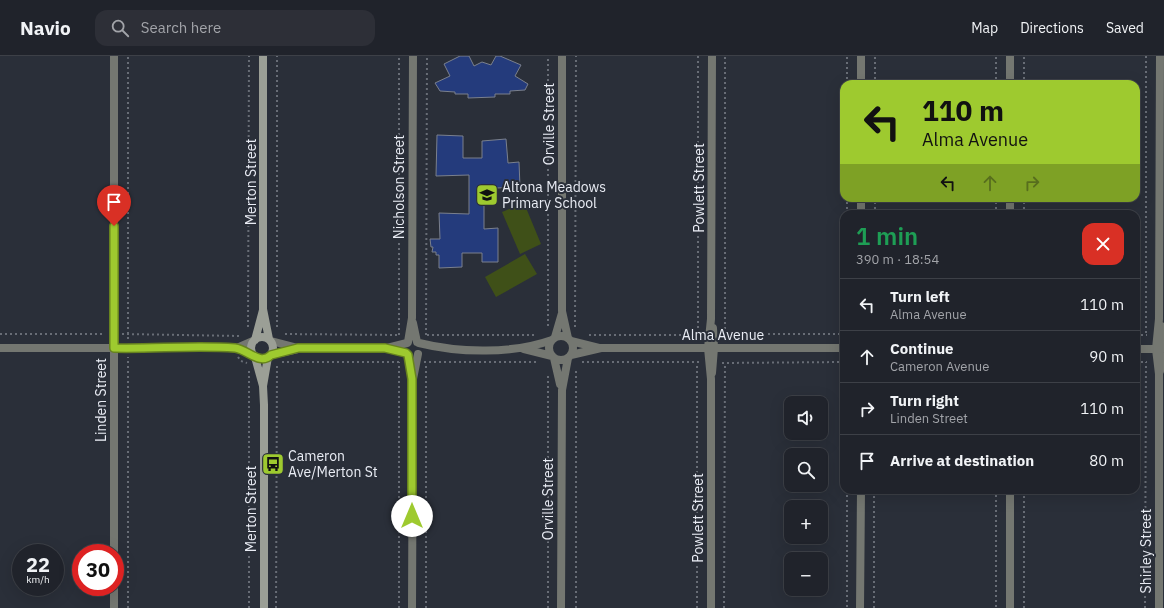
<!DOCTYPE html>
<meta charset="utf-8">
<style>
:root{--surface:#20232b;--page:#2d2f37;--text:#f1f3f6;--muted:#a2a4a9;--line:#3d4047}
body{margin:0;font-family:"IBM Plex Sans",sans-serif;background:var(--page);color:var(--text);height:100vh;display:flex;flex-direction:column;font-size:15px;white-space:nowrap}
*{box-sizing:border-box;margin:0}
p{font-size:13px;color:var(--muted)}
.icon{flex:none;width:22px;height:22px;fill:none;stroke:currentColor;stroke-width:2;stroke-linecap:round;stroke-linejoin:round}
.map{position:relative;flex:1;overflow:hidden}
.details{position:absolute;left:840px;top:154px;width:300px;height:284px;display:flex;flex-direction:column;background:var(--surface);border-radius:12px;box-shadow:0 4px 16px #0002,0 0 0 1px var(--line)}
.details>*{flex:none}
.top-card{position:absolute;left:840px;top:24px;width:300px;height:122px;border-radius:12px;box-shadow:0 4px 16px #0002,0 0 0 1px var(--line);background:#9eca2f;color:#111;overflow:hidden}
.controls{position:absolute;left:784px;top:340px;display:grid;gap:8px}
.controls a{display:grid;place-items:center;width:44px;height:44px;border-radius:8px;background:var(--surface);box-shadow:0 4px 16px #0002,0 0 0 1px var(--line);font-size:20px}
.speed{position:absolute;left:12px;top:488px;display:flex;gap:8px;font-size:20px;font-weight:700;text-align:center}
.speed>*{display:grid;place-content:center;width:52px;height:52px;border-radius:50%;background:var(--surface);box-shadow:0 4px 16px #0002,0 0 0 1px var(--line);line-height:1}
.speed small{font-size:10px;font-weight:400}
.speed .limit{border:6px solid #d22;background:#fff;color:#111}
.pin{position:absolute;display:grid;place-items:center;width:34px;height:34px;color:#fff;margin:-41px -17px;border-radius:50% 50% 50% 0;rotate:-45deg;box-shadow:0 0 4px #0007}
.pin .icon{rotate:45deg}
.me{position:absolute;width:44px;margin:-22px;rotate:0deg;stroke-linejoin:round;filter:drop-shadow(0 0 3px #0008)}
.turn{display:flex;align-items:center;gap:14px;height:84px;padding:0 16px;font-size:18px}
.turn .icon{width:52px;height:52px;stroke-width:2.5}
.turn b{display:block;font-size:28px;line-height:34px}
.lanes{display:flex;align-items:center;height:38px;padding:0 16px;background:#0003;justify-content:center;gap:20px;direction:ltr}
.lanes .off{opacity:.35}
.round{display:grid;place-items:center;flex:none;width:42px;height:42px;border-radius:12px;background:var(--page)}
.overview{display:flex;align-items:center;justify-content:space-between;height:68px;padding:0 16px}
h1{font-size:24px;font-weight:600;line-height:30px;color:#1e9e55}
ul{padding:0;list-style:none}
li{display:flex;align-items:center;gap:12px;height:52px;padding:0 16px;border-top:1px solid var(--line)}
li div{flex:1}
li b{display:block;font-size:15px}
li em{font-style:normal}
header{display:flex;align-items:center;gap:24px;box-sizing:border-box;height:56px;padding:0 20px;background:var(--surface);border-bottom:1px solid var(--line)}
header strong{font-size:19px}
nav{display:flex;gap:22px;margin-inline-start:auto;font-size:14px}
.search{width:280px;height:36px;background:var(--page);display:flex;align-items:center;gap:10px;box-sizing:border-box;padding:0 14px;border-radius:12px;color:var(--muted);font-size:15px}
.map>svg:first-child{display:block}
</style>
<header>
<strong>Navio</strong>
<div class="search"><svg class="icon" aria-label="search" viewBox="0 0 24 24"><circle cx="10" cy="10" r="6"/><path d="M15 15l6 6"/></svg>Search here</div>
<nav><a>Map</a><a>Directions</a><a>Saved</a></nav>
</header>
<div class="map">
<svg width="1164" height="552" viewBox="0 0 1164 552">
<rect width="100%" height="100%" fill="#2a2f39"/>
<path fill="#3f5018" d="M524,147L541,188L520,198L502,156Z
M525,198L537,218L496,241L485,221Z"/>
<path fill="#243b7c" stroke="#7a808d" d="M460,0H469L474,10L482,6L491,9L496,0H500L521,9L515,20L528,28L525,34L510,35V38H495V41L468,42V38H455V36L440,35L435,27L450,20L444,8Z
M437,79L463,80V102H482V85L506,83L508,107L519,106L520,131L496,132V142H484V173L498,172V206H482V197H462V211L439,212V199H436V196H432L433,191H431L430,183H440L439,157L469,158V119L436,120Z"/>
<g fill="none" stroke-linecap="round" stroke-linejoin="round">
<path stroke="#686d76" stroke-width="2" stroke-dasharray="2 3" stroke-linecap="butt" d="M698,0V279
M1146,0V279
M847,28V0
M875,28V0
M996,28V0
M1024,28V0
M847,158V142
M875,158V142
M996,158V142
M1024,158V142
M548,270V0
M248,271L249,0
M277,271V0
M575,271L576,0
M0,278H105
M122,278L241,280
M285,278L400,279
M723,278H844
M725,278V0
M399,279V0
M426,279L427,0
M427,279H536
M589,279H700
M1136,279H1147
M128,283V0
M238,301L241,305L247,307
M282,306H402
M424,306H536
M582,306H702
M1136,306H1147
M722,307L844,306
M576,315V552
M847,434V552
M996,434V552
M128,552V301
M249,552V315
M276,552L277,307
M399,552V306
M426,552V307
M548,552V317
M697,552V307
M724,552L725,307
M874,552V434
M1024,552V434
M1145,552L1146,306"/>
<path stroke="#747771" stroke-width="8" d="M562,0V255L568,282
M861,28V0
M1010,28V0
M861,158V142
M1010,158V142
M413,267L417,286
M549 292a12 12 0 1 1 24 0a12 12 0 1 1-24 0Z
M555,281L562,257
M271,285L298,292H385L406,297
M571,285L599,292
M408,286L412,262L413,0
M419,287C459,297 513,298 552,284
M0,292H237L253,285
M237,292L254,299
M387,292L407,287
M524,293L552,300
M1136,293H1161
M271,299L298,293
M408,299L412,318
M571,299L601,292H844
M554,302L560,328
M1160,315L1163,293L1161,270
M712,317L714,292L713,272
M114,497V0
M114,552V531
M412,552L413,323L418,298
M561,552L562,334L568,302
M711,552V323L708,292L711,263L712,0
M860,552L861,434
M1010,552V434
M1159,552V318L1156,293L1159,263L1160,0"/>
<path stroke="#9b9f96" stroke-width="8" d="M263,0V253L269,283
M251 292a11 11 0 1 1 22 0a11 11 0 1 1-22 0Z
M255,284L263,254
M255,301L263,330L264,349V552
M263,330L268,301"/>
</g>
<g fill="none" stroke-linecap="round" stroke-linejoin="round">
<g stroke="#67831f" stroke-width="10">
<path id="route" d="M114,170V292C154,293 195,289 235,292C247,293 260,310 271,299L298,292H385L406,297L408,299L412,323V460"/>
</g>
<use href="#route" stroke="#9eca2f" stroke-width="7"/>
</g>
<defs>
<g id="school-square" transform="scale(1.15)"><rect x="-9" y="-9" width="18" height="18" rx="4" fill="#9eca2f" stroke="#2a2f39"/><path d="M0-5L7-2L0 1L-7-2ZM-4 1L0 2.5L4 1V4Q0 6-4 4Z" fill="#111"/></g>
<g id="bus-square" transform="scale(1.15)"><rect x="-9" y="-9" width="18" height="18" rx="4" fill="#9eca2f" stroke="#2a2f39"/><path d="M-5-6H5V4H4V6H2V4H-2V6H-4V4H-5ZM-3.5-4V0h7V-4ZM-3.5 1.2v1.5H-2V1.2ZM2 1.2v1.5H3.5V1.2Z" fill="#111"/></g>
</defs>
<g fill-rule="evenodd">
<use href="#school-square" x="487" y="139"/>
<use href="#bus-square" x="273" y="408"/>
</g>
<g text-anchor="middle" stroke-width="4" stroke-linejoin="round" paint-order="stroke">
<g font-size="14" fill="#e9ecf4" stroke="#2a2f39">
<text transform="translate(549 68) rotate(-90)" y="5">Orville Street</text>
<text transform="translate(251 126) rotate(-90)" y="5">Merton Street</text>
<text transform="translate(399 131) rotate(-90)" y="5">Nicholson Street</text>
<text transform="translate(699 132) rotate(-90)" y="5">Powlett Street</text>
<text x="723" y="284">Alma Avenue</text>
<text transform="translate(101 344) rotate(-90)" y="5">Linden Street</text>
<text transform="translate(548 443) rotate(-90)" y="5">Orville Street</text>
<text transform="translate(251 453) rotate(-90)" y="5">Merton Street</text>
<text transform="translate(698 462) rotate(-90)" y="5">Powlett Street</text>
<text transform="translate(1146 495) rotate(-90)" y="5">Shirley Street</text>
</g>
<g font-size="14" fill="#e9ecf4" stroke="#2a2f39" text-anchor="start">
<text x="502" y="136">Altona Meadows<tspan x="502" dy="16">Primary School</tspan></text>
<text x="288" y="405">Cameron<tspan x="288" dy="16">Ave/Merton St</tspan></text>
</g>
</g>
</svg>
<div class="controls">
<a><svg class="icon" aria-label="sound" viewBox="0 0 24 24"><path d="M4 9h4l5-4v14l-5-4H4zM17 9q2 3 0 6"/></svg></a>
<a><svg class="icon" aria-label="search" viewBox="0 0 24 24"><circle cx="10" cy="10" r="6"/><path d="M15 15l6 6"/></svg></a>
<a>+</a>
<a>−</a>
</div>
<div class="speed"><div>22<small>km/h</small></div><div class="limit">30</div></div>
<div class="pin" style="left:114px;top:170px;background:#d93025"><svg class="icon" aria-label="arrive" viewBox="0 0 24 24"><path d="M6 21V4h12l-3 4 3 4H6"/></svg></div>
<svg class="me" style="left:412px;top:460px" viewBox="-20 -20 40 40"><circle r="19" fill="#fff"/><path d="M0-13L10 11 0 6-10 11z" fill="#9eca2f"/></svg>
<div class="top-card">
<div class="turn"><svg class="icon" aria-label="left" viewBox="0 0 24 24"><path d="M17 20v-9H6M10 6l-5 5 5 5"/></svg><div><b>110 m</b>Alma Avenue</div></div>
<div class="lanes"><svg class="icon" aria-label="left" viewBox="0 0 24 24"><path d="M17 20v-9H6M10 6l-5 5 5 5"/></svg><svg class="icon off" aria-label="ahead" viewBox="0 0 24 24"><path d="M12 20V5M6 11l6-6 6 6"/></svg><svg class="icon off" aria-label="right" viewBox="0 0 24 24"><path d="M7 20v-9h11M14 6l5 5-5 5"/></svg></div>
</div>
<section class="details">
<div class="overview"><div><h1>1 min</h1><p>390 m · 18:54</p></div><a class="round" style="background:#d93025;color:#fff"><svg class="icon" aria-label="close" viewBox="0 0 24 24"><path d="M6 6l12 12M18 6L6 18"/></svg></a></div>
<ul>
<li><svg class="icon" aria-label="left" viewBox="0 0 24 24"><path d="M17 20v-9H6M10 6l-5 5 5 5"/></svg><div><b>Turn left</b><p>Alma Avenue</p></div><em>110 m</em></li>
<li><svg class="icon" aria-label="ahead" viewBox="0 0 24 24"><path d="M12 20V5M6 11l6-6 6 6"/></svg><div><b>Continue</b><p>Cameron Avenue</p></div><em>90 m</em></li>
<li><svg class="icon" aria-label="right" viewBox="0 0 24 24"><path d="M7 20v-9h11M14 6l5 5-5 5"/></svg><div><b>Turn right</b><p>Linden Street</p></div><em>110 m</em></li>
<li><svg class="icon" aria-label="arrive" viewBox="0 0 24 24"><path d="M6 21V4h12l-3 4 3 4H6"/></svg><div><b>Arrive at destination</b></div><em>80 m</em></li>
</ul>
</section>
</div>
